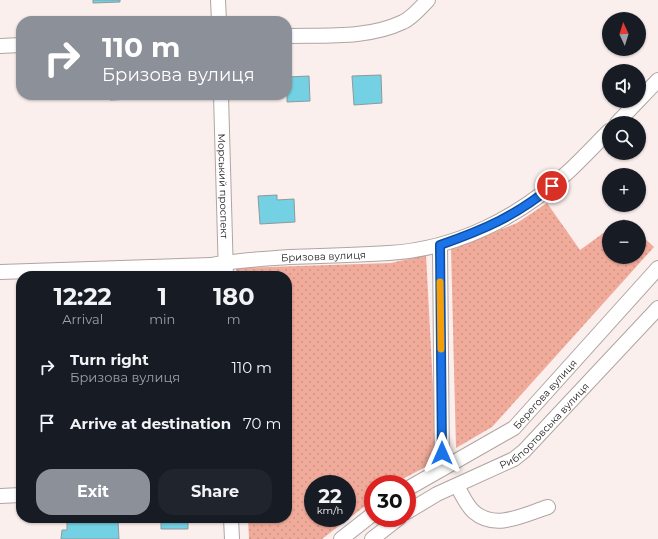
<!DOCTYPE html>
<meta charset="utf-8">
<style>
:root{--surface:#171b24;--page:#20242c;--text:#f1f3f6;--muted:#9ea1a6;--accent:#8c9099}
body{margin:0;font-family:Montserrat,sans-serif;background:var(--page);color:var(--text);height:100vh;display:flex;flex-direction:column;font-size:15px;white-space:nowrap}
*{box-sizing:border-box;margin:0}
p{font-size:13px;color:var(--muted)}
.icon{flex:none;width:22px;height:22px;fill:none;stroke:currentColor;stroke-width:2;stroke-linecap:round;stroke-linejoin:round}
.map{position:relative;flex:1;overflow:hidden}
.side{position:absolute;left:16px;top:271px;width:276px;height:252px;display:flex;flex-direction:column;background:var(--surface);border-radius:16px;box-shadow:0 1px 3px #0004}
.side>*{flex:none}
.banner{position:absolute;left:16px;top:16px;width:276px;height:84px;border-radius:16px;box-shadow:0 1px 3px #0004;background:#8c9099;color:#fff;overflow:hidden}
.needle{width:26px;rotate:356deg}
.tools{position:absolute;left:602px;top:12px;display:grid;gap:8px}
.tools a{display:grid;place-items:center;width:44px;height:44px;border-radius:50%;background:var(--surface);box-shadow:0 1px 3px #0004;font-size:20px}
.speed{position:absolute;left:304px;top:475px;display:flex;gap:8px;font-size:20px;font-weight:700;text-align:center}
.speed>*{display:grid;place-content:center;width:52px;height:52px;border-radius:50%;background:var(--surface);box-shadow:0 1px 3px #0004;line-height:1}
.speed small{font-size:10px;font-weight:400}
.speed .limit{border:6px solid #d22;background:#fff;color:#111}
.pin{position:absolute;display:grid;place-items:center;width:34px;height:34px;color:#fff;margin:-17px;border:2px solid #fff;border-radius:50%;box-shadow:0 1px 4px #0007}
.me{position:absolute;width:44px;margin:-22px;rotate:0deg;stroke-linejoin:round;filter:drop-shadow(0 0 3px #0008)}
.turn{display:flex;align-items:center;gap:14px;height:84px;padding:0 20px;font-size:18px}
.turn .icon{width:52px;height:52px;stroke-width:2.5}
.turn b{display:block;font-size:28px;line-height:34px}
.eta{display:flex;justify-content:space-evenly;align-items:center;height:68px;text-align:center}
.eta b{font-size:24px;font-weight:700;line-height:28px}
.action{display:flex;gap:8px;margin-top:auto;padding:8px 20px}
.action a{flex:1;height:46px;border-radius:16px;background:var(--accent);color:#fff;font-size:16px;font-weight:700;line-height:46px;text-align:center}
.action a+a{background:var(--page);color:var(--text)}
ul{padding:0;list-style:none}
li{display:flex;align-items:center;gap:12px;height:56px;padding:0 20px}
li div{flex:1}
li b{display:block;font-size:15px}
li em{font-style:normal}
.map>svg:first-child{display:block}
</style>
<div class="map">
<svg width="658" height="539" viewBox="0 0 658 539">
<defs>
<pattern id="grass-dots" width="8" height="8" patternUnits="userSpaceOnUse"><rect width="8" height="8" fill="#f1ab9b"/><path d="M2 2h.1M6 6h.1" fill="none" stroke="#ce9385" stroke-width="1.8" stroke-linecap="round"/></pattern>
</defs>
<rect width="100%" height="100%" fill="#faefed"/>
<path fill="url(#grass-dots)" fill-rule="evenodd" d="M547,203L580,250L609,229V257H639V233L654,247L492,427L456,448L451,249L517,223Z
M624,219L633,227H612Z
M426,255L437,461L393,484H373V500L322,539H249L248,518H287V276H236V268L391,263ZM313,484H347V518H313Z"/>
<path fill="#73d1e3" stroke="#8f999b" d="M93,0H120V2L93,3Z
M381,75L382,103L354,105L352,76Z
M309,76L310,101L287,102V77Z
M110,95H132V99L110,100Z
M254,95H277V98L254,99Z
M277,195V200L294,199L295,222L260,224L258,196Z
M80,518H89L92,521H100V522L118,521L119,539H61L62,530H67V522H79Z
M161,518H188V529H161Z"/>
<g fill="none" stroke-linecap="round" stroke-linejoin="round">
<g stroke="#afa5a3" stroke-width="16">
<g id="minor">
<path d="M218,0L219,21"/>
<path d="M287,36C325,35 367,39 403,22C412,18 421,7 428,0"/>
<path d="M0,46L21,45"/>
<path id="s1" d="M221,95L226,276"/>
<path d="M639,100L658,80"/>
<path d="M617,123L638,101"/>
<path d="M440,245L442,469"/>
<path id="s2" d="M0,272L211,265C237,260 263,259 289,257C323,256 356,255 389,253C457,249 519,217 568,172C582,159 595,145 609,131"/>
<path d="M457,486C462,494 466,505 474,512C496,531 525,514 548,507"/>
<path id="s3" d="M407,489L514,428L658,268"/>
<path d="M0,496L21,495"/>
<path id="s4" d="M407,512L437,494L514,459L524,451L658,308"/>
<path d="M231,518L232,539"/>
<path d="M341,539L373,514"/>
<path d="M372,539L399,518"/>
</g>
</g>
<use href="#minor" stroke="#fff" stroke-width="14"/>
</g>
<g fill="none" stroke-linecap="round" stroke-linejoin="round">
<g stroke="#114b97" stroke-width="10">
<path id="route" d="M442,453L440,245C483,230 516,216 552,186"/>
</g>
<use href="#route" stroke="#1a73e8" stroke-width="7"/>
<path stroke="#f59e0b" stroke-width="7" d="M440,282L441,349"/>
</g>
<g text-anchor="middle" stroke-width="3.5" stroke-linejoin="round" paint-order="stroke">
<g font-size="10" fill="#1e1b1a" stroke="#faefed">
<text dy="4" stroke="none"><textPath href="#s1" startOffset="91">Морський проспект</textPath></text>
<text dy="4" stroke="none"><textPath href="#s2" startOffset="324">Бризова вулиця</textPath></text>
<text dy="4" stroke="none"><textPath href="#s3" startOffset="169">Берегова вулиця</textPath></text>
<text dy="4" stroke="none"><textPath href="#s4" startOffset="164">Рибпортовська вулиця</textPath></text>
</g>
</g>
</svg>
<div class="tools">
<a><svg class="needle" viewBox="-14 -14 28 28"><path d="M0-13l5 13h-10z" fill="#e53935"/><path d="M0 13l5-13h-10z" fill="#9ea1a6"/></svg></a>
<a><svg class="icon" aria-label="sound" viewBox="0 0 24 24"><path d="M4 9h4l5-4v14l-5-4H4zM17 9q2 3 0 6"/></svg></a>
<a><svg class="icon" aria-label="search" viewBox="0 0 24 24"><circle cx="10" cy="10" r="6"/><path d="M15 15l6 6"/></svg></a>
<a>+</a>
<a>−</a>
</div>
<div class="speed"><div>22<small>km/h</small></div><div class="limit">30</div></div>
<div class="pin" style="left:552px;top:186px;background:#d93025"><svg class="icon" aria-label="arrive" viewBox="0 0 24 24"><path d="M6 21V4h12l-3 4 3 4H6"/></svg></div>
<svg class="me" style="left:442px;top:453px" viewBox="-20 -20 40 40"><path d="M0-17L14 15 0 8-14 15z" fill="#1a73e8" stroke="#fff" stroke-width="4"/></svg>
<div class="banner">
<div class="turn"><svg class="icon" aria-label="right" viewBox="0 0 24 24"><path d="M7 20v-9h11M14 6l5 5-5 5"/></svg><div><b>110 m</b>Бризова вулиця</div></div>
</div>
<section class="side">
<div class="eta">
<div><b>12:22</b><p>Arrival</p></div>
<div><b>1</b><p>min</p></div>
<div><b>180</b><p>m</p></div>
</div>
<ul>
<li><svg class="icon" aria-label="right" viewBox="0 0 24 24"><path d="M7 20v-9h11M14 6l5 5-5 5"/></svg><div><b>Turn right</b><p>Бризова вулиця</p></div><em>110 m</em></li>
<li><svg class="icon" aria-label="arrive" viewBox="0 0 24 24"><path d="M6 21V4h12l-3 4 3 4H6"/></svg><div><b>Arrive at destination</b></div><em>70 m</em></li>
</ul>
<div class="action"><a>Exit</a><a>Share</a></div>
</section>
</div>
